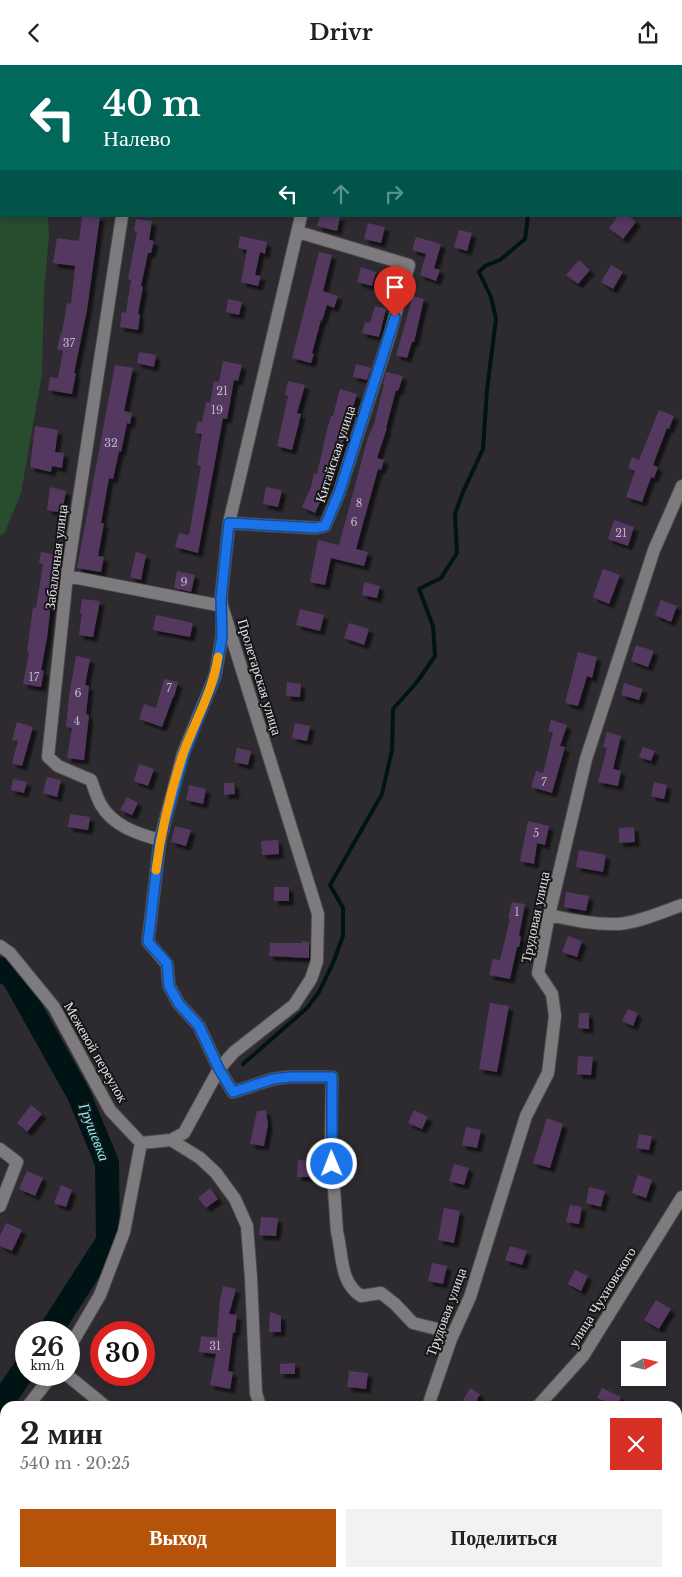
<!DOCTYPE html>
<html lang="ru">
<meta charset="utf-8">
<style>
:root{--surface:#fff;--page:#f2f2f2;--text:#202124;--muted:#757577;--accent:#b45309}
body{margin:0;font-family:"Libre Baskerville",serif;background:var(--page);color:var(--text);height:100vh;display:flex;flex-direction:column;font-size:19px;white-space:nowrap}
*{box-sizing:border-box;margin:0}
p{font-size:16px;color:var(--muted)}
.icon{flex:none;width:28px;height:28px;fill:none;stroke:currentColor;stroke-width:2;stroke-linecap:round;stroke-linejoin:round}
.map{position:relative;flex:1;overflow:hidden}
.drawer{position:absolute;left:0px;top:1336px;width:682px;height:176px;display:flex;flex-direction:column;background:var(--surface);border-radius:15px 15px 0 0;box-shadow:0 2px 8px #0003}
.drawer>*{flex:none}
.guide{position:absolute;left:0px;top:0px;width:682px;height:152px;box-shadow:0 2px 8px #0003;background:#00695c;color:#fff;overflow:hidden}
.needle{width:32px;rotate:82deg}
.fabs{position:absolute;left:621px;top:1276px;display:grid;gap:10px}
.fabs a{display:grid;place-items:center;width:45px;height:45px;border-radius:0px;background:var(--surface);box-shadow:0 2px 8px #0003;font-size:25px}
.speed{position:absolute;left:15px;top:1256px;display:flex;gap:10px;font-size:25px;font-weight:700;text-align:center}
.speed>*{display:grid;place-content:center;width:65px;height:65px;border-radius:50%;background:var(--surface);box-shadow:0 2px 8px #0003;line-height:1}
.speed small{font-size:12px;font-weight:400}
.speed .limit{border:8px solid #d22;background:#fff;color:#111}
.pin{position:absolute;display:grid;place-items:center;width:42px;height:42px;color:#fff;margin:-51px -21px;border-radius:50% 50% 50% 0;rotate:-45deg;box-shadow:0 0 5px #0007}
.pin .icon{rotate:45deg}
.me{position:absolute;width:55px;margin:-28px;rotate:359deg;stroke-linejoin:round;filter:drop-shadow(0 0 4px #0008)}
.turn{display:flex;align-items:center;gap:18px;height:105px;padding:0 20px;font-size:22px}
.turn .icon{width:65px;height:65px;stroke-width:2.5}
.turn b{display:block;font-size:35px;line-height:42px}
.lanes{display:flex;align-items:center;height:48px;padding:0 20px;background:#0003;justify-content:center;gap:25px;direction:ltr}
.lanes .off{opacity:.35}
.round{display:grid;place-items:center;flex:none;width:52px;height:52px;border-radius:0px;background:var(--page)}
.summary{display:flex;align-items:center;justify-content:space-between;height:85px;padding:0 20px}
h1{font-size:30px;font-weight:700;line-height:38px}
.cta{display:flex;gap:10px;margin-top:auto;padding:10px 20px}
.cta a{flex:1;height:58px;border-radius:0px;background:var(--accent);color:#fff;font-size:20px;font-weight:700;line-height:58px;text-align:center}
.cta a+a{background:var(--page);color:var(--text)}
header{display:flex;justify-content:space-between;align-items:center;height:65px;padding:0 20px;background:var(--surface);font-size:22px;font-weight:700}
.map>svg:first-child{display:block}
</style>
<header><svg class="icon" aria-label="back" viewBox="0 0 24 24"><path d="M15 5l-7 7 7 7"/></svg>Drivr<svg class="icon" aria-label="share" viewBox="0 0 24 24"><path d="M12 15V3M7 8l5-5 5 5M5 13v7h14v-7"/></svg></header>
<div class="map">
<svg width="682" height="1512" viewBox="0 0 682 1512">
<defs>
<filter id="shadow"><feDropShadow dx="4.5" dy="4.5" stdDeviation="1" flood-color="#0009"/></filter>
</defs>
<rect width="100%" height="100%" fill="#2d2b2f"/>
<path fill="#274c2e" d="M0,0H68L1,1V151H48L49,169L44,227L42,309L21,428L5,467L0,471Z"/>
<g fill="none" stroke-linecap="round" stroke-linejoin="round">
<path stroke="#001416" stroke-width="4" d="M669,1V0
M243,999L307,943L319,927L333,898L343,871V843L330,820L382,729L392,685L393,644L417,617L435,591L433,561L419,524L441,513L457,488L455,449L463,427L483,384L487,325L496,254L491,232L479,207L485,201L500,195L525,174L528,151"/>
<path stroke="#001416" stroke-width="24" d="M0,904L13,912L79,1030L107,1098L108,1176L49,1268
M0,1340L26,1302"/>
</g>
<path fill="#543861" filter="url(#shadow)" d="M82,151H100L87,245L74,308H76L72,329L48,325L50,312L58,313L63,286L57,284L61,268H62L67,238L71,239L75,201L53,198L57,173L79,176Z
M320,151H340L337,166L317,161Z
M618,151H629L636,157L623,174L609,163Z
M136,154L152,156L149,175L154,176L151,188H148L141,221L143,222L138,249L140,250L138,265L120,262L122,247L126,248L131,215L128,214L137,167L134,166Z
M368,158L385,162L381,178L364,174Z
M459,165L472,168L467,186L454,182Z
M240,171L267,177L265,189L260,187L255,210L261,211L258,221L241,217L247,185L238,183Z
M416,172L441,179L434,203L440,205L436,216L420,210L426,189L412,185Z
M319,187L332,190L323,226L338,231L334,243L327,240L322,256L321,255L312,288L314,289L311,298L292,293Z
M579,195L590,205L578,219L566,210Z
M611,200L623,207L613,224L601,217Z
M361,202L376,207L372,221L357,217Z
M413,231L424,234L414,277H412L407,293L396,290Z
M228,234L242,237L239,250L226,247Z
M375,241L386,244L379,272L362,268L365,257L370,258Z
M139,287L156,290L154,302L137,298Z
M223,296L242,300L238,316L234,315L227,354L223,353L198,488L175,482L179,468L189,470L201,401L197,400L202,369L195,368L198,356L202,357L206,337L210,338L214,316L219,317Z
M356,299L371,303L367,315L353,312Z
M115,300L133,303L124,346L132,348L130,359L127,358L121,387L119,386L113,414L109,413L101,458H104L98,491L104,492L101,507L77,503Z
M386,307L403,311L398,326L396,325L386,363H387L377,393L384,395L381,405L378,404L356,484L368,487L364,501L331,493L325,520L310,517L318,475L339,480L368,372L374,359L384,319H383Z
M288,316L305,320L297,348L301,349L292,385L277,381L288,331L285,330Z
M340,324L357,329L343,377L332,421L328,420L315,448L302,442L311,422L314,408L317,409L327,365L331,351H333Z
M659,345L674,351L669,364L667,363L653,400L658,402L654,413L651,412L642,437L626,432L635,406L628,403L632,392L639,395Z
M35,361L58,365L55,387L64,388L62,403L52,401L51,407L30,402Z
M50,422L66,426L62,448L47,445Z
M266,422L282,425L278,442L263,439Z
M614,455L634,462L628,481L608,474Z
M41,487L56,490L51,520H53L47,573L41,605L44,606L41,622L23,619L29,588L27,587L33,542L36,543L43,499L39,498Z
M136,487L146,490L141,515L130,512Z
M603,504L620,510L609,539L593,532Z
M177,506L195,510L191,527L174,523Z
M364,517L380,521L377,533L362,530Z
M82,534L100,536L93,572L79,570L82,548H80Z
M661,535L677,541L671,557L655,550Z
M300,544L324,550L320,566L296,560Z
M156,550L193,558L190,572L153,565Z
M349,558L369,564L364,580L344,573Z
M636,580L654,586L648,602L631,596Z
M578,587L597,592L592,613L587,611L578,641L565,638Z
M76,591L90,594L85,620L89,621L86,649L89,650L84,695L67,693L72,663L66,662L69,631Z
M164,614L178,617L174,632H173L162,662L139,654L144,639L156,643Z
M287,617L301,619L300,632L286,631Z
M624,618L643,624L639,635L621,630Z
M551,655L567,660L560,681L565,682L552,728L531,722L536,706L543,708L553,667L548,666Z
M17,657L33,662L22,701L12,698L18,676L12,675Z
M295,658L310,661L307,676L292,673Z
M607,667L621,671L613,704L621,706L618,721L598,717L607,683L603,682Z
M643,682L655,686L651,696L639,692Z
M237,683L251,686L248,700L234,697Z
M139,699L154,704L148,721L134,716Z
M47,712L61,715L57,732L43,728Z
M13,714L27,717L24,728L11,725Z
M654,717L667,720L664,734L651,731Z
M224,718H234L235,729L224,730Z
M189,720L206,724L203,739L186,735Z
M127,732L138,738L132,750L120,745Z
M70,749L90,752L88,765L68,762Z
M528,756L549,761L545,780L537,778L534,799L520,796Z
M175,761L191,765L186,781L171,777Z
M634,762L635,777L619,778V763Z
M278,775L279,789L262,790L261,776Z
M579,785L606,790L603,807L576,802Z
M274,822H289V836H274Z
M566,827L589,831L586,846L564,842Z
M512,837L525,839L519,871L521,872L519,882H517L510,914L489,910L493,894L500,895L510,854H508Z
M568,871L582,876L577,892L562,887Z
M302,876L309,877V893L269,891L270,878H302Z
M490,938L509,941L497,1007L479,1004Z
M628,944L638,948L633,961L622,956Z
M579,948H589V964L578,963Z
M578,991L593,992L591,1010L577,1009Z
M31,1040L42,1049L27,1067L17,1058Z
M266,1045L268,1060L264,1081L250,1079L257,1046Z
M414,1045L428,1052L422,1064L408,1058Z
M547,1053L563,1059L550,1103L533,1098Z
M466,1062L481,1065L477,1083L462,1080Z
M639,1069L652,1071L649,1085L636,1083Z
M298,1095L316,1096L315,1112H297Z
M454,1099L469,1103L464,1120L449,1116Z
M27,1106L43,1113L35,1131L19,1124Z
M638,1110L652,1115L646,1133L632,1128Z
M61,1120L72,1125L66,1142L54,1138Z
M589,1122L605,1126L601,1142L586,1138Z
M210,1123L218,1134L206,1143L198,1133Z
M570,1140L582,1142L579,1159L566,1157Z
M444,1143L460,1146L454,1178L438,1175Z
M261,1152L278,1153L276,1171L259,1170Z
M6,1158L22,1165L12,1186L0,1181V1171Z
M510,1181L527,1186L522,1200L505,1195Z
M432,1198L447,1201L443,1219L428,1216Z
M575,1205L588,1211L581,1226L568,1219Z
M223,1221L236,1224L229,1249L237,1250L235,1268L233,1267L228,1306L233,1307L230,1324L210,1320L216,1289L199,1287L201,1271L217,1273L220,1235Z
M656,1235L671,1244L659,1264L644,1255Z
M270,1247L281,1251V1267H269Z
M295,1298V1309H280V1299Z
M349,1306L368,1308L366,1324L347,1322Z
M470,1323L480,1329L474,1341H460Z
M602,1323L621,1332L617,1341L597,1333Z"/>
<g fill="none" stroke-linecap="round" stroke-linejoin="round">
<g stroke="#4b4a4c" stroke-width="14">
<path id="minor" d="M142,1V0
M328,1V0
M475,1V0
M650,1L651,0
M122,151L67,511L48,692L58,701L91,715C94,723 97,733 101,740C113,761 138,769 160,775
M229,458L316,463L325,461L339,428L390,269L409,200L298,167
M67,511L222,541V572L215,611L183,689L160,775L148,877L167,899L169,921L179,939L199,961L219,1004L233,1027L273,1014L289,1012H332L331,1080L337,1167C343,1189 339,1217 361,1231L381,1228L395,1239L413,1258L437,1264L451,1274
M549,850C572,855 595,860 619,859C640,857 662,847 682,840
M0,881L10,888L54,942L110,1045L141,1078
M171,1075L200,1093L216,1108L235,1134L247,1161L251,1213L256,1328L260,1341
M141,1078L171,1075L184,1068L219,1004L234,987L294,940L311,914L317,896L318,849L222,541L221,533L229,458L301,151
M0,1084L17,1097L0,1141
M69,1283L100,1230L124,1167L141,1078
M67,1310L105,1341
M28,1341L52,1310
M428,1341L451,1274L470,1232L526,1051L548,1008L555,951L552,929L538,908L549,850L586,694L654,485L682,421
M538,1341L583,1291L682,1132
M0,1379L5,1372
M272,1508L276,1512
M380,1508L385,1512
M294,1512L300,1508"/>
</g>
<use href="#minor" stroke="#7e7b7f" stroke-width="12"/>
</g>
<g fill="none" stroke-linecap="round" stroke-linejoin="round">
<g stroke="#114b97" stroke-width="12">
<path id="route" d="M332,1099V1012H290L273,1014L233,1027L219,1004L199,961L179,939L169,921L167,898L148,877L160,775L184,689L215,611L222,572L221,533L229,458L316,463L325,461L339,428L395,252"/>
</g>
<use href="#route" stroke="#1a73e8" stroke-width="9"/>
<path stroke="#f59e0b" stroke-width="9" d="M156,805C161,766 171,726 183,689C195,656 213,626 218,592"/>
</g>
<g text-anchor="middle" stroke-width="4" stroke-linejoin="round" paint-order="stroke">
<g font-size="11" fill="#bfb8c3">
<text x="69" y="282">37</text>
<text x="222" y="330">21</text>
<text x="217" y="349">19</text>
<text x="111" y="382">32</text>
<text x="359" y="442">8</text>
<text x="354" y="461">6</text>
<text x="621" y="472">21</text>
<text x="184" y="521">9</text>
<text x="34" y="616">17</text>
<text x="169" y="627">7</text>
<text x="78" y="632">6</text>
<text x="77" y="660">4</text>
<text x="544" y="721">7</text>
<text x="536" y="772">5</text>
<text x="517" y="851">1</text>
<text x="215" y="1285">31</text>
</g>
<g font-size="14" fill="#e3e2e4" stroke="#151416">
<text transform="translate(335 389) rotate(-72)" y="5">Китайская улица</text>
<text transform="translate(56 492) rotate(-83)" y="5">Забалочная улица</text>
<text transform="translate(260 612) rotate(73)" y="5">Пролетарская улица</text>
<text transform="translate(535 852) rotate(-78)" y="5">Трудовая улица</text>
<text transform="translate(96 987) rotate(60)" y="5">Межевой переулок</text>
<text transform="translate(602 1232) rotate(-58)" y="5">улица Чухновского</text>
<text transform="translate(446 1247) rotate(-70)" y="5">Трудовая улица</text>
</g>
<g font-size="15" font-style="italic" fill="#80f4fa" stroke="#151416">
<text transform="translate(94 1067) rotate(69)" y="5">Грушевка</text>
</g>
</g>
</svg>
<div class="fabs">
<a><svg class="needle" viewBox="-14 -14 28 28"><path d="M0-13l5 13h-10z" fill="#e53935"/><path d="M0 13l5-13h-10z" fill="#757577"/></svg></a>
</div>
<div class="speed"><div>26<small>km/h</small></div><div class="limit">30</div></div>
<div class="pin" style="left:395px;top:252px;background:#d93025"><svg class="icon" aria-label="arrive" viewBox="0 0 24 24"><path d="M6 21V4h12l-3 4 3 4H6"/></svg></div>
<svg class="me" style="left:332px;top:1099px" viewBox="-20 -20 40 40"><circle r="17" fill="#1a73e8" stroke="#fff" stroke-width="3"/><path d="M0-11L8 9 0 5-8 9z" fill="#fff"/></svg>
<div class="guide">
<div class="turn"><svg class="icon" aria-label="left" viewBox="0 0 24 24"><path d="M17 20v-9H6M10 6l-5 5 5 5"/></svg><div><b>40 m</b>Налево</div></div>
<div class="lanes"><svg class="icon" aria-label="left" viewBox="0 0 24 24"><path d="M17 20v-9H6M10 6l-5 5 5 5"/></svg><svg class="icon off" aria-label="ahead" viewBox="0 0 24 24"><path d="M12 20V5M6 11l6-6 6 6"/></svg><svg class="icon off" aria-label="right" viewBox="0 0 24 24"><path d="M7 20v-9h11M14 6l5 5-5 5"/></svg></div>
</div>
<section class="drawer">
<div class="summary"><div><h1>2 мин</h1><p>540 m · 20:25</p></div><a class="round" style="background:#d93025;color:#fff"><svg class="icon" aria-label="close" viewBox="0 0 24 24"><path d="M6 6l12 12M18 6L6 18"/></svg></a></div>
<div class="cta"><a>Выход</a><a>Поделиться</a></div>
</section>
</div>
